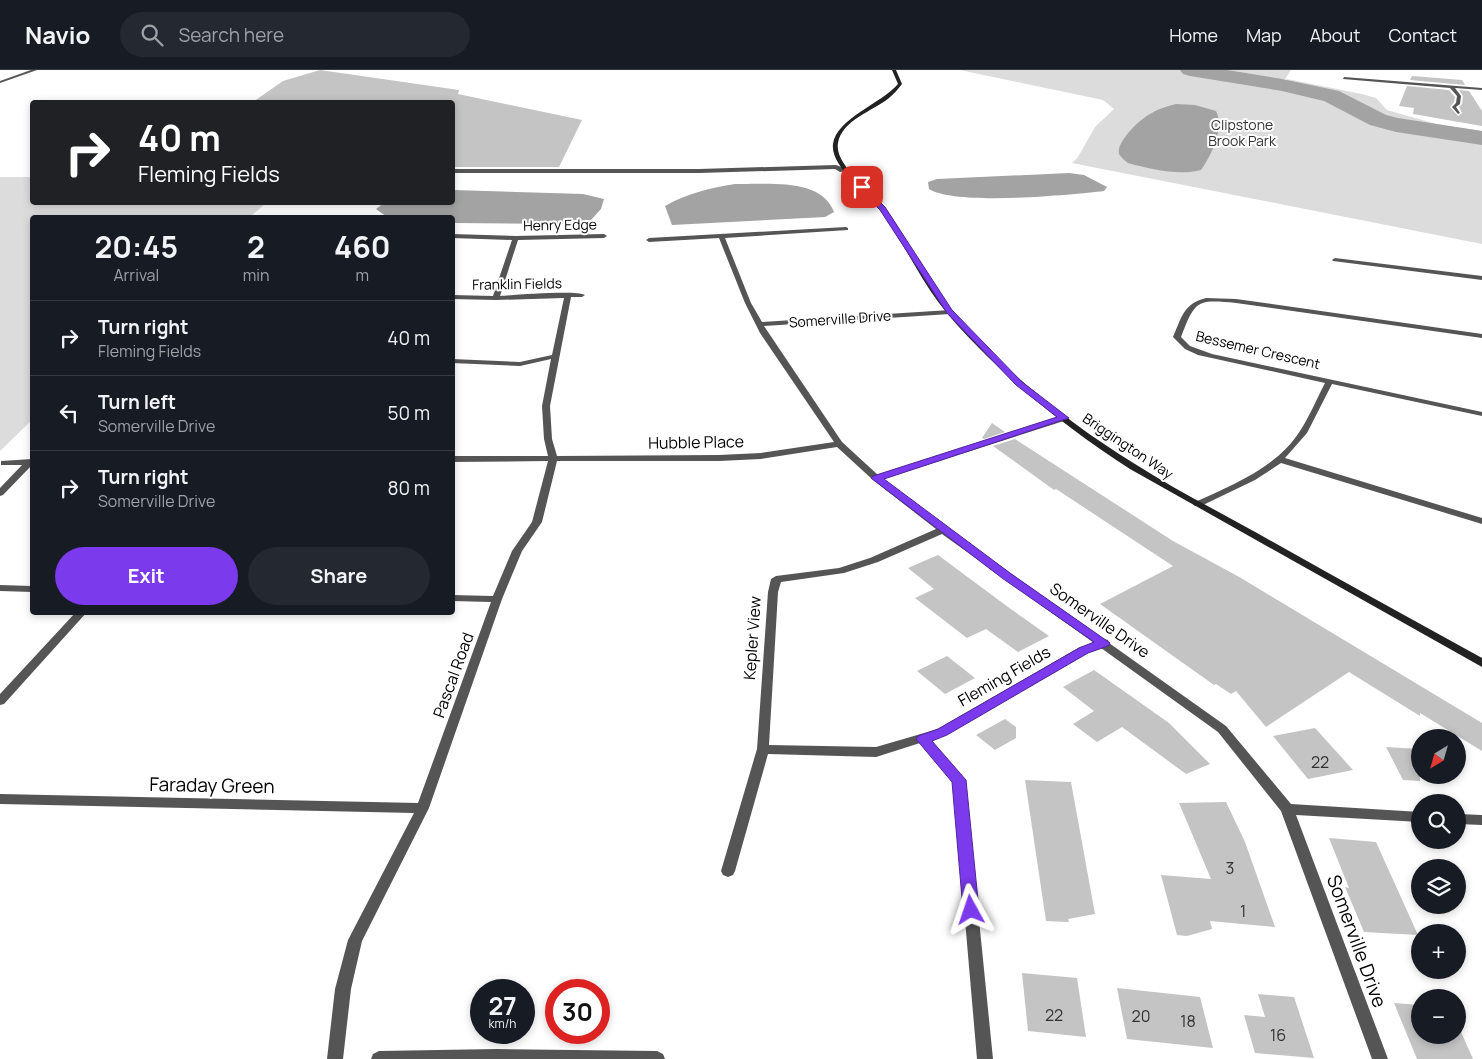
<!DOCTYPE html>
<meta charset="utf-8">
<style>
:root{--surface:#171b24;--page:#242831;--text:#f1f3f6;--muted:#9ea1a6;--line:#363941;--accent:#7c3aed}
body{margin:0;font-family:Manrope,sans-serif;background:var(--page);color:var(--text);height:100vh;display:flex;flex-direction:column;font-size:19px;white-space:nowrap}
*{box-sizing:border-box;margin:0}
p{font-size:16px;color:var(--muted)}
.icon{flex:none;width:28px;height:28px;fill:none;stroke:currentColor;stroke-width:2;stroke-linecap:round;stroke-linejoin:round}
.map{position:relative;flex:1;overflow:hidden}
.sheet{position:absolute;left:30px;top:145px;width:425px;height:400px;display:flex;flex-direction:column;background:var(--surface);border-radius:5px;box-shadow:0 2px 8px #0003}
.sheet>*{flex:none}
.banner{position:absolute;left:30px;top:30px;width:425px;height:105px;border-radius:5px;box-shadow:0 2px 8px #0003;background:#202124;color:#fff;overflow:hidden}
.needle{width:32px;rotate:217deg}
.fabs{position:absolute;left:1411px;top:659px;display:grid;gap:10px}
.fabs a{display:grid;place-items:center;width:55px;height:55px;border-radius:50%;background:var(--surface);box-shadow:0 2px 8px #0003;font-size:25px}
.speed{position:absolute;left:470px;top:909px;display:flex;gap:10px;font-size:25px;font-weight:700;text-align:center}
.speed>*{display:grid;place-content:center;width:65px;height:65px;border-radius:50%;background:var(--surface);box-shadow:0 2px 8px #0003;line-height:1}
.speed small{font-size:12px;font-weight:400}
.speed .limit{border:8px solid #d22;background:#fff;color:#111}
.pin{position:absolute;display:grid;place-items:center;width:42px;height:42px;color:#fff;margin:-21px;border-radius:10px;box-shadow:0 2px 8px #0006}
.me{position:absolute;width:55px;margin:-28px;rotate:355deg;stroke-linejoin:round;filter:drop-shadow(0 0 4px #0008)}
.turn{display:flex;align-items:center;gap:18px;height:105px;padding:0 25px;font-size:22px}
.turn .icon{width:65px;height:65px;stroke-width:2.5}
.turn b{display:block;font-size:35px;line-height:42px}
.eta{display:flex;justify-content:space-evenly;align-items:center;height:85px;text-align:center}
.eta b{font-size:30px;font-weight:700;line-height:35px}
.primary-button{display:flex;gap:10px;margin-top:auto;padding:10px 25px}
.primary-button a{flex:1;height:58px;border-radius:30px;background:var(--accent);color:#fff;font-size:20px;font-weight:700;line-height:58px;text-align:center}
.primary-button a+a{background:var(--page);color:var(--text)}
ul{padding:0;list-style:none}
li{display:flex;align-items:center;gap:15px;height:75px;padding:0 25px;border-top:1px solid var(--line)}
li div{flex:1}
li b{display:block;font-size:19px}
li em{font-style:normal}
header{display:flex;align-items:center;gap:30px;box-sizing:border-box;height:70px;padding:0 25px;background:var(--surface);border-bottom:1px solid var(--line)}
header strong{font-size:24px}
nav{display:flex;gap:28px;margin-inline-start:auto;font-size:18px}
.search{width:350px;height:45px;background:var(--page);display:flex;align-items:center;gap:12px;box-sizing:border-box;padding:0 18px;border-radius:28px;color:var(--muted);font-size:19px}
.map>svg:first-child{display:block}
</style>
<header>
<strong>Navio</strong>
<div class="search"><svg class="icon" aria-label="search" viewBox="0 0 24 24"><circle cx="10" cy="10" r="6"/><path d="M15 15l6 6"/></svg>Search here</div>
<nav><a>Home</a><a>Map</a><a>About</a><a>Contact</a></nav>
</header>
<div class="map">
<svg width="1482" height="989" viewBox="0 0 1482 989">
<rect width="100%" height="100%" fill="#fff"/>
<path fill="#dcdcdc" d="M960,0H1291L1284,11L1287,9L1362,24L1376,28L1387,40L1436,54L1482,61V67L1398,54L1380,50L1342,28L1282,14L1339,29L1378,50L1396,55L1482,68V174L1072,93L1078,87L1095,57L1114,39L1103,30Z
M0,107H32V132L266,133L250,147L32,148V350L0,381Z"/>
<path fill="#a3a3a3" d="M1176,34L1195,35L1216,41C1225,58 1211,86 1201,100C1178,106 1150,99 1128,93C1125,91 1121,87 1119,84C1116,72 1140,49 1150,44C1158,39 1167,36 1176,34Z
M1069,103L1084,105L1107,117L1104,121C1069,125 956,136 929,119L928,112L937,109Z
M735,114C766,115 821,107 834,142L825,147L672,155L665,136C687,123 711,118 735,114Z
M453,120L583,124L604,129L601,139L591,150L571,154L453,153L452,148L393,147H387L376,139L384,133L452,132Z"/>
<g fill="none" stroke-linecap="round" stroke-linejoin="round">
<path fill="#a3a3a3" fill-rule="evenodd" d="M1180,0H1227L1282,9L1339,21L1386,45L1398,48L1482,61V75L1396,62L1370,55L1324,31L1282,21L1190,6L1183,4Z"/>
</g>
<path fill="#c4c4c4" d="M320,0L459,20L458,24L582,50L559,97H452V32H253L283,11Z
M1412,6L1462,10L1465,15L1410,10Z
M1407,16L1449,20L1455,27L1454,32L1450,37L1458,46L1462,43L1459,37L1462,34L1463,26L1459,20L1469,21L1482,41V56L1413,44L1414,38L1399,36Z
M992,353L1005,362L984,369L982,368Z
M1015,369L1173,471L1241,508L1482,653V681L1420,643V646L1349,602L1266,657L1236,621L1231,624L1216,614L1214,615L1100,534L1173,496L1056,419L1054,420L993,376Z
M938,485L1008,537L1049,566L1018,582L986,559L967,568L915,528L934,519L908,498Z
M947,586L975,608L945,624L917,601Z
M1094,600L1169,653L1210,694L1186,704L1122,657L1097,672L1073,654L1094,641L1063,617Z
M1005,649L1016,657V668L995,680L976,665Z
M1315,658L1353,700L1308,709L1273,666Z
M1386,677L1420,679V711L1403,710Z
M1025,710L1071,712L1095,844L1068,849L1069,852L1046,851Z
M1226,732L1245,772L1275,857L1210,851L1212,859L1187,866L1177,865L1161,805L1211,809L1179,733Z
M1329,768L1376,772L1418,865L1364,862L1345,817L1349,818Z
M1022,903L1077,908L1086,967L1028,961Z
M1117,918L1200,927L1213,978L1127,969Z
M1258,924L1294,927L1314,988L1255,983L1244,945L1265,947Z
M1394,933L1420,935V965H1458V955L1473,989H1417Z"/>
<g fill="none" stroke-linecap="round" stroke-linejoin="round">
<path fill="#555" fill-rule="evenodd" d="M31,0H37L0,13V11Z
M1344,7L1482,18V20L1455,18L1461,26L1460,34L1456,37L1460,43L1458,44L1452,37L1456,33L1457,26L1450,18L1343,9Z
M836,95L850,100L840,102L835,99L699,103H452V99H699Z
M846,157L848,158V160L725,168L751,233L762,252L950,240L953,242L950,244L764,256L842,372L878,405L1061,346H1067V350L883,409L946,458L1104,569L1108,570L1109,573L1226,656L1291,734L1420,742V752L1296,745L1388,989H1372L1281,741L1218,662L1101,578L1088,583L946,665L931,670L965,710L993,989H977L953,711L920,673L876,687L768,684L735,801L733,805L728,807L723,805L721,801L757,679L768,522L771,509L776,506L839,498L870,488L936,459L873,410L837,377L761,389L719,391H557L542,452L522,481L502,529L429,738L362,871L351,919L343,989H327L335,919L348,870L414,743L0,734V724L418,733L491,532L452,531V525L493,526L512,481L532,452L548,391L452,392V386H548L544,369L542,336L551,289L520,296L452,293V289L520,292L552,285L564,228L496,230L452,229V225L493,226L512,170L452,168V164L516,166L604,164L607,166L604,168L518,170L500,226C514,225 577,220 585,225L582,227H571L550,336L552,369L557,386L719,385L761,383L834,372L760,263L745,233L719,168L649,172L646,170L649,168ZM942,464L1094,573L1080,577L938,659L876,677L769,675L778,522L781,512L844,503L878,492Z
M1335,188L1482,206V210L1333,191L1332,190Z
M1206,228L1236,229L1482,264V268L1236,233C1196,229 1195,231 1181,267L1190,276L1212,284L1482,342V346L1332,314L1307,363L1285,388L1482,448V454L1281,393L1255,410L1201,436H1195L1193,434L1195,432C1232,415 1275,398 1298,364C1309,348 1316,330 1325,313L1198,285L1185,279L1173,267C1182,247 1183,234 1206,228Z
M32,389V395L3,425L0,426V418L22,395H1V391Z
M0,515L32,516V522L0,521Z
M76,542H87L4,634L0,635V624Z
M1458,744L1482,745V755L1458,754Z
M497,979L657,981L663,984L665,989H371L373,984L379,981Z"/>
<path fill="#222" fill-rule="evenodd" d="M892,0H896L902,14C898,19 894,24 889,28C873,41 842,50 838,73C834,96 873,122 886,139C910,172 926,210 952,241C1004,301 1068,353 1135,394C1174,419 1216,440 1257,463C1332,505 1407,547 1482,588V597L1130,399C1076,364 1024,324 979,278C965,264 951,249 939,233C917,204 902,169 880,140C868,123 830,97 833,74C836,49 882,33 898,14Z"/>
</g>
<path fill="#7c3aed" stroke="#51269a" d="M860,116H864L885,137L952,240L1022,312L1069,348L884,409L1010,503L1110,573L1108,576L1088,583L947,665L932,671L966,710L979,840L977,845L971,847L965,845L963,840L952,712L916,669L918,666L938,659L1079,578L1094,572L1002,508L871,408L873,406L1057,347L1016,315L947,243L880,140L860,119Z"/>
<g text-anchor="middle" stroke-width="4" stroke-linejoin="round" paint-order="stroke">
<g font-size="14" fill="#333" stroke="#fff">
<text x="1242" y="60">Clipstone<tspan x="1242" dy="16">Brook Park</tspan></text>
</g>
<g font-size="14" fill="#000" stroke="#fff">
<text transform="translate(560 155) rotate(-1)" y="5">Henry Edge</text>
<text transform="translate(517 214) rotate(-1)" y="5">Franklin Fields</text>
<text transform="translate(840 249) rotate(-4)" y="5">Somerville Drive</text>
<text transform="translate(1258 280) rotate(13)" y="5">Bessemer Crescent</text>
<text transform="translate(1128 376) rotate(34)" y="5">Briggington Way</text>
</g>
<g font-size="16" fill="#000" stroke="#fff">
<text transform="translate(696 372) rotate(-1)" y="6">Hubble Place</text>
<text transform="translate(1100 550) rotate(35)" y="6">Somerville Drive</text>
<text transform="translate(752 568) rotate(-86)" y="6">Kepler View</text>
<text transform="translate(453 605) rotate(-70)" y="6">Pascal Road</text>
<text transform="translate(1004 606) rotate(-30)" y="6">Fleming Fields</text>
</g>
<g font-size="16" fill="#313131">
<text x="1320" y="698">22</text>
<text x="1230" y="804">3</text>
<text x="1243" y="847">1</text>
<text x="1054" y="951">22</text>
<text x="1141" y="952">20</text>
<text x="1188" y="957">18</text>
<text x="1278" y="971">16</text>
</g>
<g font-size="19" fill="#000" stroke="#fff">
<text transform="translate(212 715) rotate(1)" y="7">Faraday Green</text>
<text transform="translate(1357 871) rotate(70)" y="7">Somerville Drive</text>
</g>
</g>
</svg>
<div class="fabs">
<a><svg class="needle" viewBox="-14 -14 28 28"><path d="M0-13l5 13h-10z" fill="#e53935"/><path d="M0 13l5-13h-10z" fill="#9ea1a6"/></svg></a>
<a><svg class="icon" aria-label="search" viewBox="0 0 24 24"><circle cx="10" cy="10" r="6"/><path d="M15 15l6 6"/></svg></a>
<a><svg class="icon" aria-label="layers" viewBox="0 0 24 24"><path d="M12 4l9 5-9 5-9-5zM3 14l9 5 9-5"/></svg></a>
<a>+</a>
<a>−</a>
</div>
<div class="speed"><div>27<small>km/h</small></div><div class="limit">30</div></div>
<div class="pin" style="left:862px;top:117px;background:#d93025"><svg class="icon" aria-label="arrive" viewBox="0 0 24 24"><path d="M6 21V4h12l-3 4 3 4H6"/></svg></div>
<svg class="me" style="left:971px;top:840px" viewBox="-20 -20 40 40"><path d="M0-17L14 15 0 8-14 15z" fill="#7c3aed" stroke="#fff" stroke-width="4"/></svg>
<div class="banner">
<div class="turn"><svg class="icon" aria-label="right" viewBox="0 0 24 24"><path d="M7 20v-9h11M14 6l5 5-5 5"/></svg><div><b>40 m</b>Fleming Fields</div></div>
</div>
<section class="sheet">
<div class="eta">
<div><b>20:45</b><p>Arrival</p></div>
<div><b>2</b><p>min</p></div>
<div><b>460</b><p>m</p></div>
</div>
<ul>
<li><svg class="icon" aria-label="right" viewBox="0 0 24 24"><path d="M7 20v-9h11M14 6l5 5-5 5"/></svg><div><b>Turn right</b><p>Fleming Fields</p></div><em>40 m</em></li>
<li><svg class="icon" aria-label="left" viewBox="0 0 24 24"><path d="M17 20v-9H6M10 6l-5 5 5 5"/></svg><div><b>Turn left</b><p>Somerville Drive</p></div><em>50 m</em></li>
<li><svg class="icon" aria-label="right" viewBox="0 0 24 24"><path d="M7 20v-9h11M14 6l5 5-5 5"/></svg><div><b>Turn right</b><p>Somerville Drive</p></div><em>80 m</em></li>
</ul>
<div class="primary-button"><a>Exit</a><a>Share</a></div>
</section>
</div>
